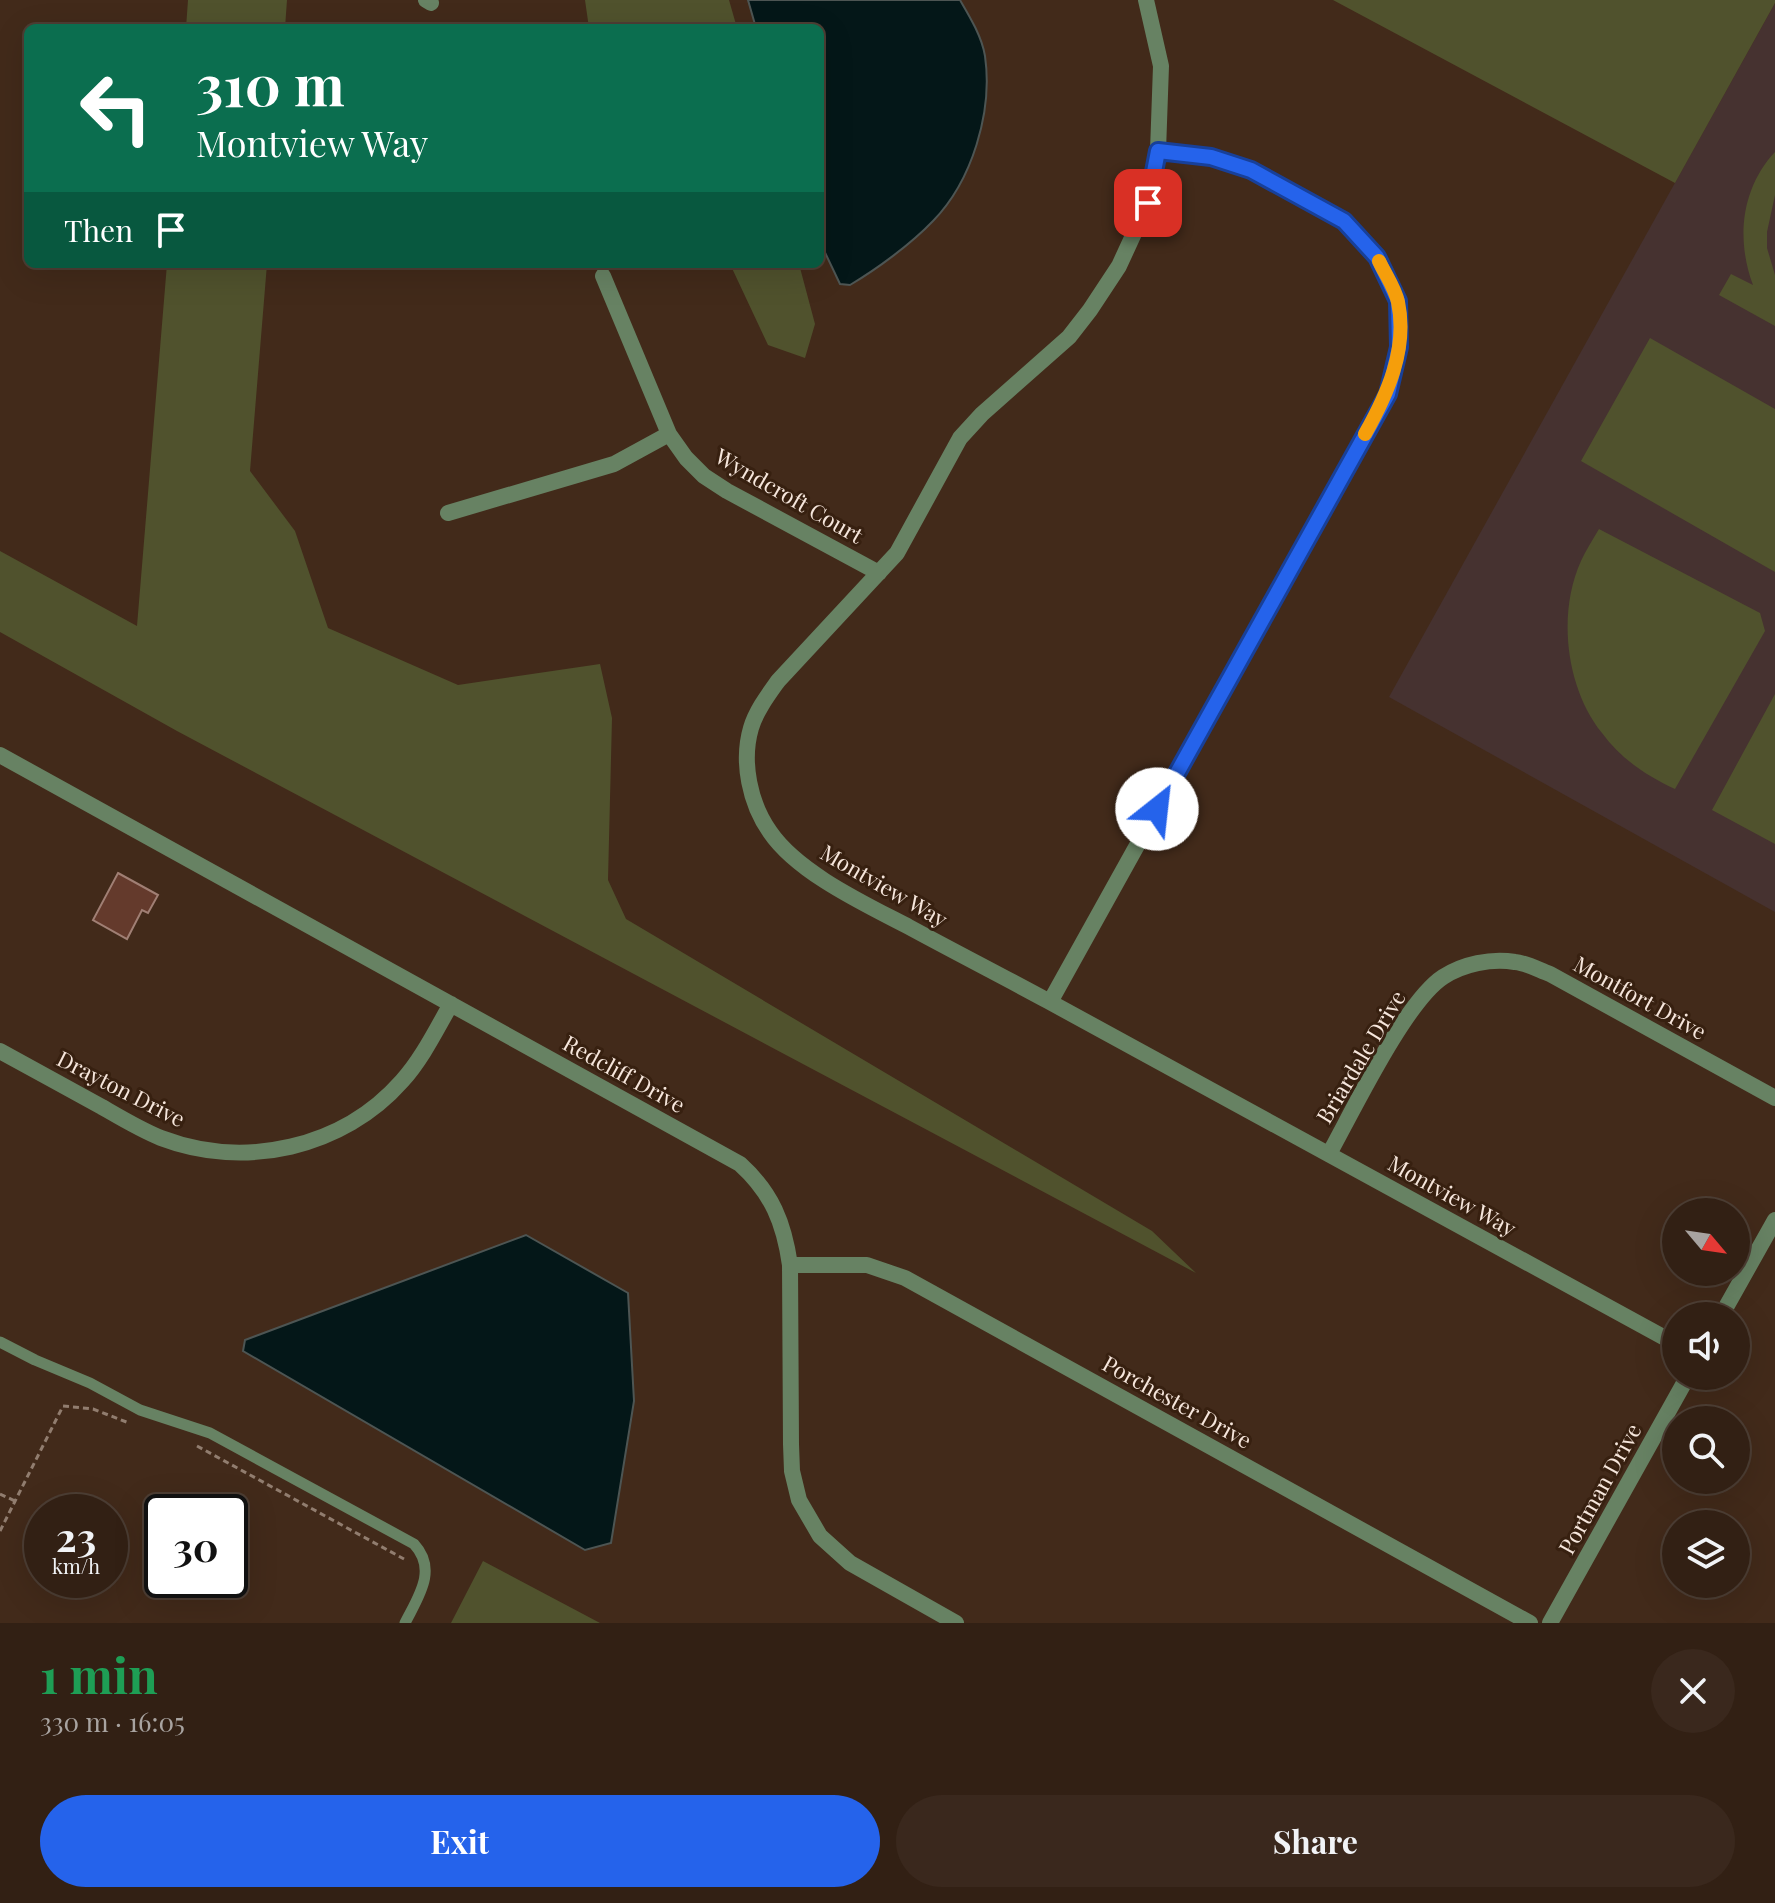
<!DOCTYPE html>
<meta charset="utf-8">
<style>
:root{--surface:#322014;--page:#3a281d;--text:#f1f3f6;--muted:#a8a3a0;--line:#4d3e34;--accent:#2563eb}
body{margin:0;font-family:"Playfair Display",serif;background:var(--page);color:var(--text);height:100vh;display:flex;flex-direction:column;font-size:30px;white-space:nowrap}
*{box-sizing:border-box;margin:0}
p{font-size:26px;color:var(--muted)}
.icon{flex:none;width:44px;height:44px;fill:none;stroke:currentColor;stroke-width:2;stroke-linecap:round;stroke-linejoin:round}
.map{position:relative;height:1623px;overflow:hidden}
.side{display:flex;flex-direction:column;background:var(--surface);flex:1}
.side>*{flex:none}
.banner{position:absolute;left:24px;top:24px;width:800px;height:244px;border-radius:12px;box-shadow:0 8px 32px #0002,0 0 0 2px var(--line);background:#0b6e4f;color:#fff;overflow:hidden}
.needle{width:52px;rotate:119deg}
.controls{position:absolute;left:1662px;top:1198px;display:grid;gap:16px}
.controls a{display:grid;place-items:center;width:88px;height:88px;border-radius:50%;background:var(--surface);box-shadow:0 8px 32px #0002,0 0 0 2px var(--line);font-size:40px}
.speed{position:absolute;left:24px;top:1494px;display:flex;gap:16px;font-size:40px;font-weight:700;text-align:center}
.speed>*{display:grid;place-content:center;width:104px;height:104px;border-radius:50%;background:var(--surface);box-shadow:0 8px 32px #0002,0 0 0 2px var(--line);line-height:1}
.speed small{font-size:20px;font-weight:400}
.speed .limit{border:4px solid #111;border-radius:12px;background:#fff;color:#111}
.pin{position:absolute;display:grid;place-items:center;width:68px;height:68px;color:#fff;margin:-34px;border-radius:16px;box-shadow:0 4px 12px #0006}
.me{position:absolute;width:88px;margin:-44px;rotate:29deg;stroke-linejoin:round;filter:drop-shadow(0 0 6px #0008)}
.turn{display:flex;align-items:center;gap:28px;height:168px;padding:0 40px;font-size:36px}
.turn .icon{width:104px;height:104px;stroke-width:2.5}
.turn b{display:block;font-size:56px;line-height:68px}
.then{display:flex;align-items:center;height:76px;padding:0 40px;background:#0003;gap:16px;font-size:30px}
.round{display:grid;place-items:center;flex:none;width:84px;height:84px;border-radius:42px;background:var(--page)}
.headline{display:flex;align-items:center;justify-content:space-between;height:136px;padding:0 40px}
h1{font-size:48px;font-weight:700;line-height:60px;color:#1e9e55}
.cta{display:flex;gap:16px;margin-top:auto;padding:16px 40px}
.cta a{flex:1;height:92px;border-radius:48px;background:var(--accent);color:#fff;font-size:32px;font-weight:700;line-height:92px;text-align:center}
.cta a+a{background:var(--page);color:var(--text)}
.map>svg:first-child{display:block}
</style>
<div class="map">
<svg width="1775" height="1623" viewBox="0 0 1775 1623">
<rect width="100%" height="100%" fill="#422a1a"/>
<path fill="#463230" d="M1775,3V912L1389,697Z"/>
<path fill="#50522d" d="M188,0H287L285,28H186Z
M585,0H729L737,28H589Z
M1333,0H1775V3L1675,183Z
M1775,152V195L1767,232V248L1775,275V326L1719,295L1731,274L1753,285C1736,240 1741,188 1775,152Z
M167,264H267L250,471L295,531L328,628L458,685L600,664L612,718L608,880L626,919L1152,1231L1196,1273L177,731L0,632V551L137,626Z
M730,264H799L815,324L805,358L768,345Z
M1650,338L1775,409V572L1581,461Z
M1599,529L1760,613L1765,631L1675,789C1647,776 1621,759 1602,733C1566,688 1557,614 1581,561C1586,550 1593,539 1599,529Z
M1775,694V844L1712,810Z
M483,1561L600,1623H451Z"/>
<path fill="#041718" stroke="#4d5553" stroke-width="2" d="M748,0H960C970,17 982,37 985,56C993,112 972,181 933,221C911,244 877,269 850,285L840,284L820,242V28H756Z
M526,1235L628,1293L634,1401L611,1543L585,1550L243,1351L245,1340Z"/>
<path fill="#643a2c" stroke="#a07f74" stroke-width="2" d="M118,873L158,895L148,913L142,910L127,939L93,920Z"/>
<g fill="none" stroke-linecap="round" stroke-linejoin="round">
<path stroke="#917d6f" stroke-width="3" stroke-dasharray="6 4" stroke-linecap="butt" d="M197,1446L404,1559
M0,1494L15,1501
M0,1531L63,1406L93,1409L129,1423"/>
<path stroke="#678263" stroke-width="11" d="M0,1342L35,1360L90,1383L140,1410L210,1433L414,1544C438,1570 418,1597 405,1623"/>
<path stroke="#678263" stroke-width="16" d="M426,0L431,3
M1146,0L1161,66L1158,151L1148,203L1119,266L1090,310L1069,337L982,414L960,438L897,553L778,681C768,695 756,711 751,728C741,762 750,804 770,832C798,873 865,904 909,927C955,952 1002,976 1048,1001C1258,1114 1467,1229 1676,1344
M603,276L669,434L686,458L704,476L727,491L879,573
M448,513L614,464L669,434
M0,755L740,1164C772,1193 784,1223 790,1265L791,1444L792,1471L799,1500L820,1536L850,1563L956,1623
M1050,1002L1388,394L1399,347L1398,301L1377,257L1344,221L1251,170L1211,157L1158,151
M0,1051C34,1070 68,1088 102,1107C121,1118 141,1130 161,1138C245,1170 343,1148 402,1081C422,1059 436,1030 451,1004
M1329,1154C1353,1111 1405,1002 1443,977C1463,964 1491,958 1515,962C1527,963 1539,970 1550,974L1775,1098
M790,1265H867L905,1278L1530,1623
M1721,1316L1775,1220
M1550,1623L1688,1376"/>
</g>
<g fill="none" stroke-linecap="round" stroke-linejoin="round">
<g stroke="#184099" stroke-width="20">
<path id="route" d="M1148,203L1158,151L1211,157L1251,170L1344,221L1377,257L1398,301L1399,347L1388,394L1157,809"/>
</g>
<use href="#route" stroke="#2563eb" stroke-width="14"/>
<path stroke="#f59e0b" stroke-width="14" d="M1365,434C1387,395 1408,349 1398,302C1395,288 1385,274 1379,261"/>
</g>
<g text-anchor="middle" stroke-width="6" stroke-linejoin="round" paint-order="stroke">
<g font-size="22" fill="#f6e6dc" stroke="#372010">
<text transform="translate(789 496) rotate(30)" y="8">Wyndcroft Court</text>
<text transform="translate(884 886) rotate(30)" y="8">Montview Way</text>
<text transform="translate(1640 998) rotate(29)" y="8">Montfort Drive</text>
<text transform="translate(1361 1057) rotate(-59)" y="8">Briardale Drive</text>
<text transform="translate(624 1074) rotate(29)" y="8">Redcliff Drive</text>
<text transform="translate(121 1089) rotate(27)" y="8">Drayton Drive</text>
<text transform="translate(1452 1196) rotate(29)" y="8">Montview Way</text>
<text transform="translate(1177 1402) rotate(29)" y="8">Porchester Drive</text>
<text transform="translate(1600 1489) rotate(-61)" y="8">Portman Drive</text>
</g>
</g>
</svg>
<div class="controls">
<a><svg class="needle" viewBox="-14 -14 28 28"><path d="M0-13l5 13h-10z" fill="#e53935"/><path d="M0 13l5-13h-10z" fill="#a8a3a0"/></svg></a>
<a><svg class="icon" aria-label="sound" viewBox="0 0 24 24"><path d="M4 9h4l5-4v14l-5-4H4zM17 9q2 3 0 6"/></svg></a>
<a><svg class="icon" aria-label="search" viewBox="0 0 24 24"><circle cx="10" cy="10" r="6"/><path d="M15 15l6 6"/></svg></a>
<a><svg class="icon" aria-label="layers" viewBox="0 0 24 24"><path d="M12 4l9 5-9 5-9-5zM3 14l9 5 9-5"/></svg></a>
</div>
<div class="speed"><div>23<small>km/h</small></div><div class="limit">30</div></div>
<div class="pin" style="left:1148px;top:203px;background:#d93025"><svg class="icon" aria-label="arrive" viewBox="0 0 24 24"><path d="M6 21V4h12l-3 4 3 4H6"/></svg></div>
<svg class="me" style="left:1157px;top:809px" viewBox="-20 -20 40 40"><circle r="19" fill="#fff"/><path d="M0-13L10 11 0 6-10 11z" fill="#2563eb"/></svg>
<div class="banner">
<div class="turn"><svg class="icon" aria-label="left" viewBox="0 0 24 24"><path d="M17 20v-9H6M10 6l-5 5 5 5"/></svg><div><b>310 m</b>Montview Way</div></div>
<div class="then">Then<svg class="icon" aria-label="arrive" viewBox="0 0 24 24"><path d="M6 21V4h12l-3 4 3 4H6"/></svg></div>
</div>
</div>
<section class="side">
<div class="headline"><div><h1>1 min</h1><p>330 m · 16:05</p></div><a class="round"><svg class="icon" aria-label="close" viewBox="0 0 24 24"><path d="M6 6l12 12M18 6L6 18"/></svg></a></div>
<div class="cta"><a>Exit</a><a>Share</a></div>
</section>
